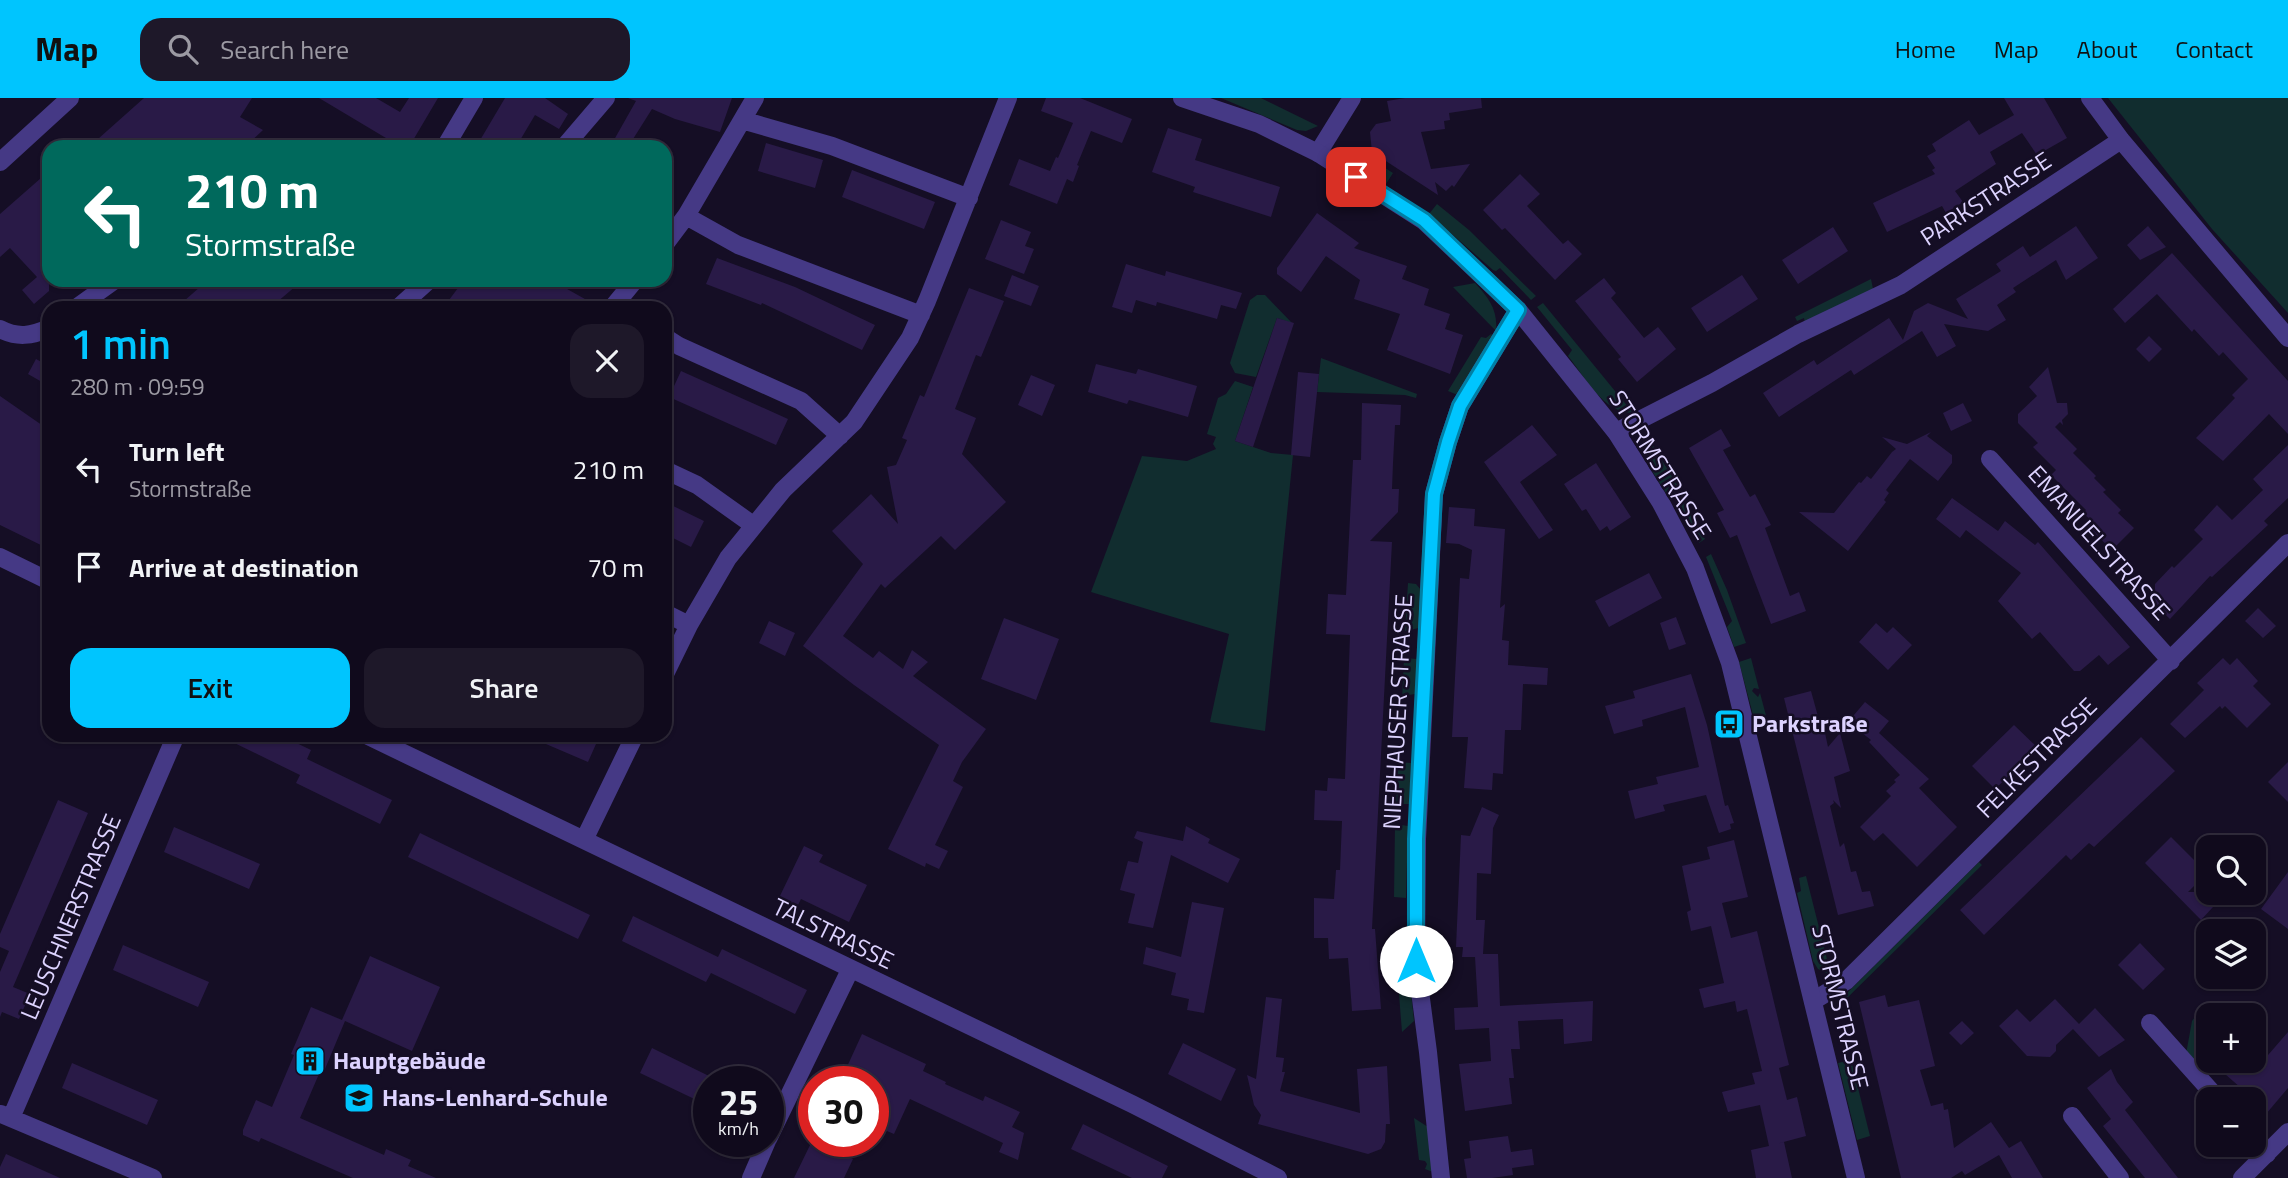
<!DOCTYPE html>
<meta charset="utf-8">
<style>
:root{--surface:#100a1c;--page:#1e1829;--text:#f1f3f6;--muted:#9c9aa3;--line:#302b3b;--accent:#00c5fe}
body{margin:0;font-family:"Titillium Web",sans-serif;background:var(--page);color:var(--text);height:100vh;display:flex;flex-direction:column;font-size:26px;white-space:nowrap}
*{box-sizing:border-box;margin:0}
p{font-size:23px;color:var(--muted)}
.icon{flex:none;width:38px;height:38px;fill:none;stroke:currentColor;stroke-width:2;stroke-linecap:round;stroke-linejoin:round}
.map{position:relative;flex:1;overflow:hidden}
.details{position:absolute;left:42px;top:203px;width:630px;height:441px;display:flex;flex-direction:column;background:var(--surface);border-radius:21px;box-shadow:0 2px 5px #0004,0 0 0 2px var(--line)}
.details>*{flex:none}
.hud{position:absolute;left:42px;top:42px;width:630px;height:147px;border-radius:21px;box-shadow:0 2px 5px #0004,0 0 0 2px var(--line);background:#00695c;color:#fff;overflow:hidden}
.controls{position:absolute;left:2196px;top:737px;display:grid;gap:14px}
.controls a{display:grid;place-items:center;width:70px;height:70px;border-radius:14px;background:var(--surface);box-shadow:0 2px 5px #0004,0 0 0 2px var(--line);font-size:35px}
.speed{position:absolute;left:693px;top:968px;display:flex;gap:14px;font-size:35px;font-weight:700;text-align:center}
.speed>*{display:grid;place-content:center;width:91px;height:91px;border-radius:50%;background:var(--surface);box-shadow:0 2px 5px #0004,0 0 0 2px var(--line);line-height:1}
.speed small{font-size:18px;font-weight:400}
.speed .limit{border:10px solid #d22;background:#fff;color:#111}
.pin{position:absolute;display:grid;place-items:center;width:60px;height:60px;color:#fff;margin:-30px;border-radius:14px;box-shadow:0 4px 10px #0006}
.me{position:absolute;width:77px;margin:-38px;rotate:0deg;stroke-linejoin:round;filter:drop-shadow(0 0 5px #0008)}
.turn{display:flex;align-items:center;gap:24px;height:147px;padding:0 28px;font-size:32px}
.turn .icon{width:91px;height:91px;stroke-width:2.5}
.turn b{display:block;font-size:49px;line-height:60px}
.round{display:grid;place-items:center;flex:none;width:74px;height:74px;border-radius:21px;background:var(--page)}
.summary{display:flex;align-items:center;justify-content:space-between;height:119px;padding:0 28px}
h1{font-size:42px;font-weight:600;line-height:52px;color:var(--accent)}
.button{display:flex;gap:14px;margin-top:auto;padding:14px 28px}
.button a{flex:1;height:80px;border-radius:21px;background:var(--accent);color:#111;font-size:28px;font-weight:600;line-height:80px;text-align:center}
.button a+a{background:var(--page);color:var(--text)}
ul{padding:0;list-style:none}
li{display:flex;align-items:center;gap:21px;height:98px;padding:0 28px}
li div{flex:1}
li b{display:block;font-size:26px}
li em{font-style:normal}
header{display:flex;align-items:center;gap:42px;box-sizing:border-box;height:98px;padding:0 35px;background:var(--accent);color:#111}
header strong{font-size:33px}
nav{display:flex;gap:38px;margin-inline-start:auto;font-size:24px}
.search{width:490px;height:63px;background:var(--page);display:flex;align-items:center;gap:18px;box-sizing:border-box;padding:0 24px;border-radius:21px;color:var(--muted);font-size:26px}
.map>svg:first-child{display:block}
</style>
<header>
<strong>Map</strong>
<div class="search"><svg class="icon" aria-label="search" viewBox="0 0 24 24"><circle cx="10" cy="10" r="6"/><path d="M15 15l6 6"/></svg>Search here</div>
<nav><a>Home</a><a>Map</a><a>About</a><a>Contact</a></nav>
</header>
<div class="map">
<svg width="2288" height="1080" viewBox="0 0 2288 1080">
<rect width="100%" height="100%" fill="#150e25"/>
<path fill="#112d2f" d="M1221,0H1261L1318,28L1306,33L1297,32Z
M2108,0H2288V215L2212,131Z
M1357,52L1393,75L1386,86L1342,56Z
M1437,106L1469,132L1536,198L1531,202L1500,170L1496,173L1493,172L1429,116Z
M1871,181L1873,191L1805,226L1804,220L1797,223L1795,219Z
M1475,185C1489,200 1498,212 1496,233L1453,189Z
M1257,197H1265L1292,225L1277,220L1256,279L1235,275L1230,265L1250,202Z
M1543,205L1633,315C1603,315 1585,279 1568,258L1572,252L1537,209Z
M1491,236L1495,239L1460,298L1448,293L1481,239L1486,240Z
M1321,260L1417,296L1416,300L1405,297L1317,294Z
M1235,283L1253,289L1235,343L1271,355L1293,357L1265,633L1210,624L1229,536L1091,494L1142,358L1187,363L1216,351L1213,346L1216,339L1207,336L1218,300L1226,296Z
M1646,336L1679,390L1705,441L1699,445L1675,398H1668C1657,379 1638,359 1646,336Z
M1711,456L1727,492L1746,545L1734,549L1727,529L1732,523L1706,459Z
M1408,485L1416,486L1421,492L1419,530L1405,533Z
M1404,560L1417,561L1415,596L1409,597L1408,601L1402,602Z
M1751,560L1759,591L1754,590L1752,593L1758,599L1760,595L1768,625L1756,628L1739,564Z
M1398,664L1411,665L1409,706H1396Z
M1395,726L1408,728L1406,800L1394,799Z
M1979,764L1982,767L1843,904L1842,900Z
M1806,778L1831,877L1818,871L1813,863L1797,795L1801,793L1799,780Z
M1398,884L1410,885L1414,923L1402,934Z
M2198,915L2208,924L2210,963L2202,974L2186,956L2192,923Z
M1851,962L1870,1038L1857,1042L1838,965Z
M1414,1020L1428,1029L1433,1074L1425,1071L1427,1066L1425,1063L1419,1062Z"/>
<path fill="#291a47" d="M144,0H252L240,19L263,32L245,49H89Z
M319,0H376L400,14L409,0H438L409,49H401Z
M505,0H545L568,16L559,31L535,17L516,49H476Z
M628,0H732L720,34L675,21L652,11L628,49H610L636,3Z
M1046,0H1080L1132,21L1122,45L1091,33L1077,67L1079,68L1073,84L1067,81L1057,106L1009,87L1019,61L1050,73L1056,59L1058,60L1073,25L1041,13Z
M1405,0H1481L1482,10L1449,15L1450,22L1444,23L1445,31L1421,34L1431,71L1470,66L1454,89L1452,87L1446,93L1435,84L1438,97L1372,54L1370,34L1376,26L1391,23L1387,3Z
M2004,0H2044L2067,40L2037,57L2022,35L1990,54L1996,66L1955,93L1963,104L1946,115L1942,108L1887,134L1873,105L1935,76L1932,72L1935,70L1927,58L1936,53L1932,46L1969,22L1979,37L2014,17Z
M1168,30L1202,41L1195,62L1280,89L1271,119L1193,94L1195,89L1152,74Z
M766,45L823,62L815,90L758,73Z
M852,72L935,104L924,131L842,99Z
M49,73V193L34,206L22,192L37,179L10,150L0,159V116Z
M1520,76L1540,96L1527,108L1563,146L1568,142L1582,156L1555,182L1505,130L1502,132L1483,112Z
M1317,115L1359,145L1354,150L1407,168L1402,181L1429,191L1424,207L1450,216L1445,231L1463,237L1450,276L1387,252L1400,216L1354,201L1360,182L1326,158L1301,194L1277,176V170Z
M1001,122L1031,134L1025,148L1034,151L1024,176L985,161Z
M2076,128L2098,160L2066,182L2056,162L2013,190L2016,194L1997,207L2006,222L1988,233L1944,226L1956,248L1937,259L1922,233L1854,277L1851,272L1779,319L1763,295L1814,262L1817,267L1889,220L1903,242L1914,213L1928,205L1968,221L1956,201L2001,173L1996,166L2023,148L2030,159Z
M2148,128L2166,149L2140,162L2127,147Z
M1833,129L1848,153L1798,186L1782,162Z
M2172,155L2288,283V336L2269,316L2223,363L2196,340L2235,300L2232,297L2248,281L2223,254L2219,258L2194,231L2192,234L2157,196L2125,225L2113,211Z
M717,160L795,189L875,227L862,252L762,205L761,207L706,186Z
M1126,166L1165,178L1166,173L1242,195L1236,211L1221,207L1217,221L1157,204L1156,208L1136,202L1132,215L1112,209Z
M1012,177L1039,188L1031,208L1004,198Z
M1742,177L1758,201L1707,234L1691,210Z
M1604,180L1616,195L1611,200L1644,240L1658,229L1676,251L1637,284L1618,261L1621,259L1575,203Z
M208,182H303L270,210H176Z
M464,182H551L601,210H443Z
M969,190L1004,203L981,259L976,257L955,311L976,320L962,356L1006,404L955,452L941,438L885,490L881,486L843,538L873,560L879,553L903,571L912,552L928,564L913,578L986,631L962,664L953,683L963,689L935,747L948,753L939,771L926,765L925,769L888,751L939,647L854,587L803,548L863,466L832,433L871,396L898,426L887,369L896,367L907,342L902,340L920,297L924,299Z
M1277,220L1294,225L1253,349L1235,343Z
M2149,238L2162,251L2149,264L2136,251Z
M36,261L49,268V288L28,276Z
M1096,266L1136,276L1138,271L1197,288L1188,319L1129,302L1127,306L1088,294Z
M2048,269L2057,305H2067L2068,316L2062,322L2063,327L2060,324L2055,329L2077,351L2073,355L2096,378L2094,380L2106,392L2103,394L2121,412L2118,415L2134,430L2112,452L2087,428L2092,423L2083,415L2086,412L2051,377L2056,372L2033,349L2038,345L2018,325V316L2037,298L2029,289Z
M681,273L788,321L776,347L669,299Z
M1298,274L1319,276L1310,359L1291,357Z
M1031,277L1055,287L1042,318L1018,307Z
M0,298L49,332V451L0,427Z
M1362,305L1401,307L1400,327H1395L1393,365L1392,391H1399L1398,414L1370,443L1392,444L1372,831H1375L1381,911L1352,913L1348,860L1329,861L1328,840H1314V800L1334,801L1336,772H1340L1342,723L1314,722L1315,692L1327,693L1328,680L1345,681L1350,537L1326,536L1328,496L1346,497L1353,362H1361Z
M1963,305L1972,323L1951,333L1943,315Z
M1532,327L1557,357L1520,384L1553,432L1539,441L1484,364Z
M1721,331L1731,348L1723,352L1750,399L1755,396L1771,427L1765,430L1790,498L1799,494L1806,513L1771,526L1737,437L1730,440L1717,415L1724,412L1689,350Z
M1931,334L1927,338L1952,357V365L1938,383L1910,361L1886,392L1889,395L1884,402L1886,404L1848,453L1799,414L1834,415L1859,384L1861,385L1867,378L1871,381L1892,354L1896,351L1882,339L1907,346Z
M2288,347V400L2264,423L2268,427L2212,479L2210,478L2170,521L2148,500L2155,493V486L2172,468L2174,470L2203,441L2194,432L2217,407L2232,422L2263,392L2253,381Z
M1596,365L1631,419L1610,433L1607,428L1600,433L1586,411L1582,413L1564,386Z
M1952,400L1998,433L2005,423L2035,447L2038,444L2130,549L2108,567L2099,557L2080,573H2074L2040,534L2032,541L1998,503L2021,475L1966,432L1960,440L1936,421Z
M665,404L704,423L691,449L665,436Z
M1449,409L1475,411L1474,428L1505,431L1500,510L1505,506L1502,542L1509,543L1508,567L1548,570L1547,587L1523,586L1521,632H1505L1503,676L1493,675L1492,692L1464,690L1468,639H1452L1460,480L1469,481L1472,452L1459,446L1446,445Z
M1649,475L1662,500L1609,529L1595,503Z
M2258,510L2276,528L2263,540L2245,523Z
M1676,519L1686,546L1669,552L1660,525Z
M1004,520L1059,541L1036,602L981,581Z
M769,523L795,535L785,558L759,545Z
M1876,525L1887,535L1893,529L1912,547L1888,572L1859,544Z
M2223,560L2230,567L2237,560L2258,583L2253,588L2271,606L2247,630L2225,608L2222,611L2220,608L2185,640L2170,626L2204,592L2197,585Z
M1691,576L1707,627L1725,708L1728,707L1734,725L1730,726L1731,731L1719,735L1706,697L1663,707L1665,713L1635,721L1628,693L1658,686L1656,679L1699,669L1685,609L1642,622L1643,628L1614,636L1605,608L1635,600L1633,593Z
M1811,593L1819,622L1822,621L1828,649L1840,635L1850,673L1834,679L1841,710L1833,702L1834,705L1830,708L1840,749L1844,745L1851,774L1856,773L1862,794L1870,793L1874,808L1838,817L1784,600Z
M1865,604L1889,623L1879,635L1929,681L1919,690L1957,729L1917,769L1883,735L1874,743L1860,729L1891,698L1886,693L1896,684L1894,682L1900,677L1869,644L1871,642L1848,624Z
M2014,627L2038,650L1995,691L1972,668Z
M218,637H280L311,652L307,661L392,702L380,726L296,685L300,677Z
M525,637H600L588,664Z
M2141,639L2175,673L2094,749L2089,745L2071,762L2066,757L1984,837L1960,812Z
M2288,664V704L2268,684Z
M58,702L88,715L13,889L30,896L19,921L2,914L0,919V874L9,853L0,849V836Z
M1482,709L1499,717L1493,730L1491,776L1477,775L1476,822H1485L1483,856H1498L1500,908L1593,903L1592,943L1564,946L1563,921L1518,923L1520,951H1511L1514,980H1509L1512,1006L1465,1013L1459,966L1491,963L1489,930L1455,932L1454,910L1478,909L1475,859H1462L1463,849H1456L1461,737L1470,738Z
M1186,728L1210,741L1208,745L1240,761L1228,785L1171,757L1153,830L1128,825L1135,796L1120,792L1128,763L1138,765L1143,744L1134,740L1137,733L1183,743Z
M174,729L260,766L249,791L164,754Z
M420,735L590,817L578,841L408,759Z
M2171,739L2207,775L2188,794H2198L2213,809L2201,822L2145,765Z
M1734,742L1748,799L1722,805L1731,840L1757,833L1789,967L1779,970L1787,1002L1797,999L1806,1038L1772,1047L1784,1044L1792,1080H1756L1751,1052L1769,1048L1760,1007L1728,1014L1722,994L1755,986L1752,975L1762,973L1747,911L1737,914L1735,903L1704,910L1699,891L1724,885L1711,828L1691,833L1687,814L1691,812L1682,768L1710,761L1707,749Z
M804,748L823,757L819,764L867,787L849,824L801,801L796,811L778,802Z
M2288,774V831L2261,811Z
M1192,804L1224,810L1204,915L1187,912L1189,901L1171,897L1176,875L1143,866L1146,849L1181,859Z
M633,818L718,859L722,851L807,892L795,916L711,875L706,884L622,843Z
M2140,845L2165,871L2143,892L2118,867Z
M123,847L209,884L198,909L113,872Z
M370,858L440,889L412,953L345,923L325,971L322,969L300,1020L384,1057L386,1051L411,1062L408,1068L436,1080H353L261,1040L259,1044L243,1037V1032L256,1002L272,1009L294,957L291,956L311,909L342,922Z
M1885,897L1888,909L1919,902L1935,968L1920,972L1931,1008L1943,1005L1944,1012L1948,1011L1954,1050L1991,1024L2009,1050L2021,1043L2043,1080H2012L1999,1057L1965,1077L1962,1073L1951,1080H1901L1859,904Z
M1266,899L1282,901L1276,959L1284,960L1282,974H1285L1280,993L1360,1015L1357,971L1387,968L1390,1026H1386L1385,1044L1381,1051L1368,1056L1258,1026L1261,1017L1254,1007L1247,977L1256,981Z
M2055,901L2079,926L2095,910L2125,942L2099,959L2073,931L2056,947V953L2050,959L2027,958L1999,928L2017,911L2030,924Z
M1962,923L1974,935L1961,947L1949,935Z
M2288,934V990L2266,1016L2254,1006V1001H2248L2238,993L2241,990L2209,962L2262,964Z
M862,936L926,966L923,973L946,984L945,986L983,1003L985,998L1020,1014L1012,1029L1024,1035L1018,1062L999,1054L1003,1045L910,1001L894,1036L875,1028L882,1012L873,1008V984H840Z
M1183,945L1236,971L1221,1003L1168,976Z
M652,950L709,978V1008L640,975Z
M72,965L158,1002L147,1027L62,990Z
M2111,971L2117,984L2133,1004L2125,1012L2178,1080H2145L2103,1028L2111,1021L2087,990Z
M1083,1026L1168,1068L1162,1080H1132L1071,1051Z
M1508,1038L1511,1054L1532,1051L1534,1067L1512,1070L1513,1077L1492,1080H1467L1464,1061L1471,1060L1469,1043Z
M812,1043H850L844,1057L853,1061L844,1080H794Z
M6,1056L31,1067L60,1080H0V1069Z"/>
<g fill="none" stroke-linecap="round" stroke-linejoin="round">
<path stroke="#453985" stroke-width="18" d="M2090,0L2121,42L2288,240
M742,22L832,48L969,100
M445,49L474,0
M564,49L606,0
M1318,55L1352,0
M686,118L738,147L921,217
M665,146L686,118L755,0
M76,210L115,182
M398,210L429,182
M612,210L635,182
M0,231C17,240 32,238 49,230
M665,239L679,248L801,303L840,338
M1616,334L1712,285L1798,236L1901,187L2121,42
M1990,361L2171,563
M665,372L697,387L753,427
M0,459L49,483
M665,515L689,527
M665,576L689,527L728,460L783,392L854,324L910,240L927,203L1008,0
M366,637L1132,1006L1278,1080
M584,742L635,637
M1813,903L1846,883L2288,445
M2150,925L2218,1001
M1,1016L153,1080
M2072,1018L2120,1080
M11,1020L176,637
M768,1041L850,872
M2254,1041L2267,1056
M751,1080L767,1043
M1441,1080L1428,954L1416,863L1417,741L1434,396L1448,344L1460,308L1518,212
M2242,1080L2288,1034"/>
<path stroke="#453985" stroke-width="18" d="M1182,0L1259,26L1318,55L1424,123L1518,212L1616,334L1661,405L1695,470L1730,565L1856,1080
M0,64L70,0"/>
</g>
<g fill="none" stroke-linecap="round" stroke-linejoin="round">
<g stroke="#0080a5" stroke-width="18">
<path id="route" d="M1356,79L1424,122L1518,212L1460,308L1448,344L1434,396L1416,741V863"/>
</g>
<use href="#route" stroke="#00c5fe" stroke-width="12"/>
</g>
<defs>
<g id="bus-square" transform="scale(1.575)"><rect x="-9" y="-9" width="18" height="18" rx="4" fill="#00c5fe" stroke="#150e25"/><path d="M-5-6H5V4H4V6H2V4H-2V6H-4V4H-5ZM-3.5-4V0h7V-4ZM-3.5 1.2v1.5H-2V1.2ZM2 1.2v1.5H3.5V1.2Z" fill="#111"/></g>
<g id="building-square" transform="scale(1.575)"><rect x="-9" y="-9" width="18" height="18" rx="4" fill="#00c5fe" stroke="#150e25"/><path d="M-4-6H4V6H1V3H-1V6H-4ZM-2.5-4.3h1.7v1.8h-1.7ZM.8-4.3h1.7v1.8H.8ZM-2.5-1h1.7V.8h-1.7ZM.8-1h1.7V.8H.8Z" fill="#111"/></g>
<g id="school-square" transform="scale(1.575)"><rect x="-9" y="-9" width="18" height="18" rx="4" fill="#00c5fe" stroke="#150e25"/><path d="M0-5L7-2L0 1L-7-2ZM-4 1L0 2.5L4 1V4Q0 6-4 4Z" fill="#111"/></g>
</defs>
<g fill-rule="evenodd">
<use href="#bus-square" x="1729" y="626"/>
<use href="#building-square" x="310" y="963"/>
<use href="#school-square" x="359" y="1000"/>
</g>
<g text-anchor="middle" stroke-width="5" stroke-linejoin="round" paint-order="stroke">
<g font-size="24" fill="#ddd3ff" stroke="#150e25">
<text transform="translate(1986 101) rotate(-33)" y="8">PARKSTRASSE</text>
<text transform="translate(1660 367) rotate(58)" y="8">STORMSTRASSE</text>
<text transform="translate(2099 445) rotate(48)" y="8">EMANUELSTRASSE</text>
<text transform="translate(1398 614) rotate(-87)" y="8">NIEPHAUSER STRASSE</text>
<text transform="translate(2037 660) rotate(-45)" y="8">FELKESTRASSE</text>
<text transform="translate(71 819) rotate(-67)" y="8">LEUSCHNERSTRASSE</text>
<text transform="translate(833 836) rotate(26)" y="8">TALSTRASSE</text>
<text transform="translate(1840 909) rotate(76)" y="8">STORMSTRASSE</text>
</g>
<g font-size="24" font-weight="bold" fill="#ddd3ff" stroke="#150e25" text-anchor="start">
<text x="1752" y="634">Parkstraße</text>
<text x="333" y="971">Hauptgebäude</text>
<text x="382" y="1008">Hans-Lenhard-Schule</text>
</g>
</g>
</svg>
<div class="controls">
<a><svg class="icon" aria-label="search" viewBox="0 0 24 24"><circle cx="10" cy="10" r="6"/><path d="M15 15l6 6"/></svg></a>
<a><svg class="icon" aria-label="layers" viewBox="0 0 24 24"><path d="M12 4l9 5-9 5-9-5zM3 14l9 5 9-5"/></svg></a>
<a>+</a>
<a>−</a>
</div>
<div class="speed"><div>25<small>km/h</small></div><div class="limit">30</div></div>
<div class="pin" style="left:1356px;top:79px;background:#d93025"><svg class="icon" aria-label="arrive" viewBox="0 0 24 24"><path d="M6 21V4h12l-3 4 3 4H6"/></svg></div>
<svg class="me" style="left:1416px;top:863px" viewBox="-20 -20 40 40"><circle r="19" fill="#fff"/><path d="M0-13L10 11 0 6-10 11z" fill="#00c5fe"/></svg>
<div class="hud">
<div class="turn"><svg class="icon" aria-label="left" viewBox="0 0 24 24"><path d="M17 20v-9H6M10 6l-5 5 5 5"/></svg><div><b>210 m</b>Stormstraße</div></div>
</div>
<section class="details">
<div class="summary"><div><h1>1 min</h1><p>280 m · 09:59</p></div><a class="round"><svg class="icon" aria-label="close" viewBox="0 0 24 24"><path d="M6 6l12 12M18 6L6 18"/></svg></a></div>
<ul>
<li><svg class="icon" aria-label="left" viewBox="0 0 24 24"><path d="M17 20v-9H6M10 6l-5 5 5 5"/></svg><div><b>Turn left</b><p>Stormstraße</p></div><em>210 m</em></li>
<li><svg class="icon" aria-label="arrive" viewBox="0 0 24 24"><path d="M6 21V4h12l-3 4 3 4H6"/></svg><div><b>Arrive at destination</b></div><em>70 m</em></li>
</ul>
<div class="button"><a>Exit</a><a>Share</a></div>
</section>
</div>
